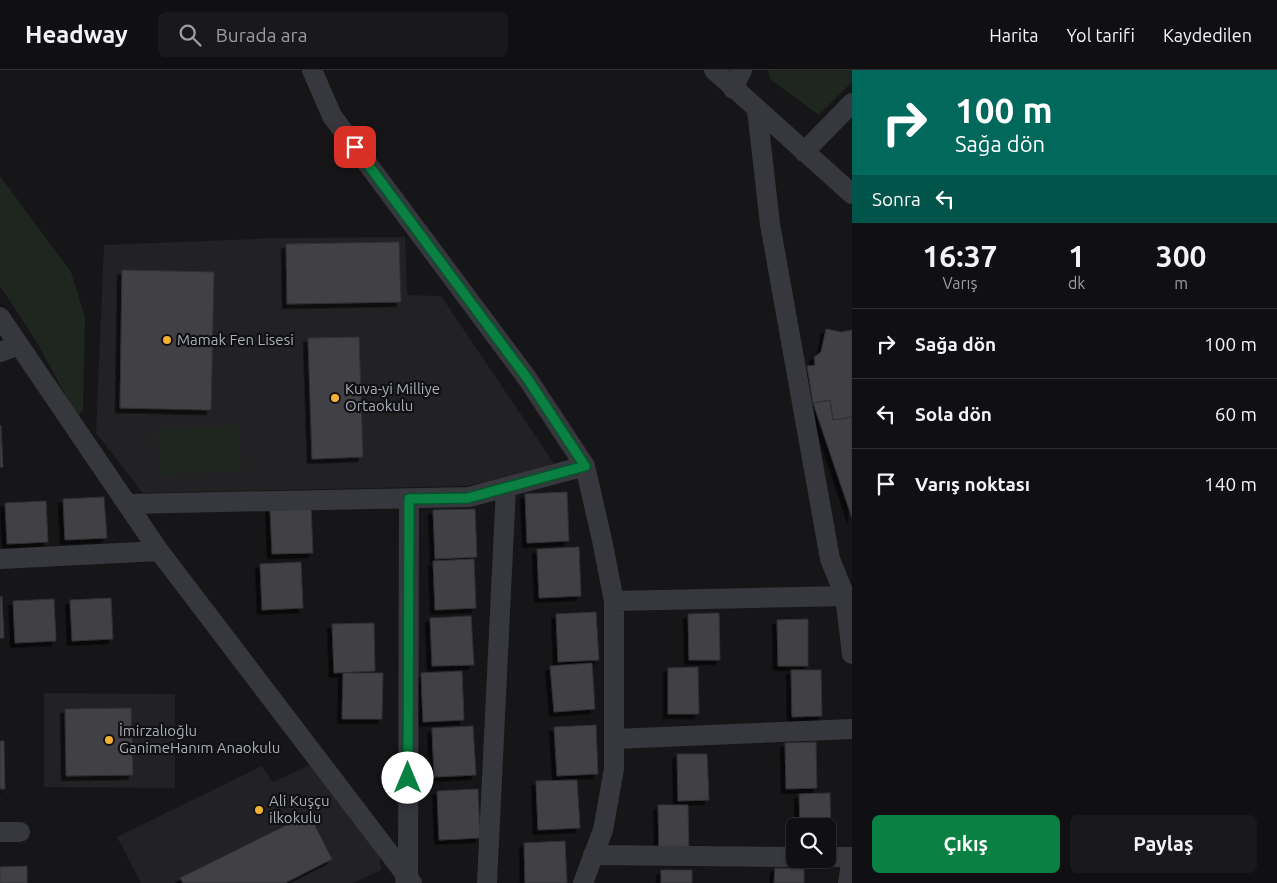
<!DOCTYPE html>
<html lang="tr">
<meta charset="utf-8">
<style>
:root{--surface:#101012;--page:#19191b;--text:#f1f3f6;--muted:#9c9d9f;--line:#303032;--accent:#0b8043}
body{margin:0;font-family:Ubuntu,sans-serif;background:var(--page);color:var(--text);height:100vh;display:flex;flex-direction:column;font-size:19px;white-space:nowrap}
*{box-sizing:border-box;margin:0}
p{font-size:16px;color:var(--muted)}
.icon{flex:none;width:28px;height:28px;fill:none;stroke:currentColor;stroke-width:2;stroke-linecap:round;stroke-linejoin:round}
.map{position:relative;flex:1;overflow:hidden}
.drawer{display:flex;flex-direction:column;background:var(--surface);width:425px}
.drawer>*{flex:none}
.guide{background:#00695c;color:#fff;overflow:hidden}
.fabs{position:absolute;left:786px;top:748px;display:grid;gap:10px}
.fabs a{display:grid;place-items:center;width:50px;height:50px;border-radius:8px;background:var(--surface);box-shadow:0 1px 4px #0004,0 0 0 1px var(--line);font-size:25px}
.pin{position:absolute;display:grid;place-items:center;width:42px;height:42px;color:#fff;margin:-21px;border-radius:10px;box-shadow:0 2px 8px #0006}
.me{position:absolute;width:55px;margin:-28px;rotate:0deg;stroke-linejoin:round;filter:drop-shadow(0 0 4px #0008)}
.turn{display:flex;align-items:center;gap:18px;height:105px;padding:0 20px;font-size:22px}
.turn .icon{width:65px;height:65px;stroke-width:2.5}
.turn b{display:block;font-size:35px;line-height:42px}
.then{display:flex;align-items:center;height:48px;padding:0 20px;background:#0003;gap:10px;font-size:19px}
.eta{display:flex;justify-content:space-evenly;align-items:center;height:85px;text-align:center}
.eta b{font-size:30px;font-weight:700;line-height:35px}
.primary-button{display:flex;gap:10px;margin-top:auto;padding:10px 20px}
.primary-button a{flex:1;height:58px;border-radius:8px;background:var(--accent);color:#fff;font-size:20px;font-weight:700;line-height:58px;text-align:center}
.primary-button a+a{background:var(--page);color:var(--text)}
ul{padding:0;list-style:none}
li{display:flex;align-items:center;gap:15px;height:70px;padding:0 20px;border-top:1px solid var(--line)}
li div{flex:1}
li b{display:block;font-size:19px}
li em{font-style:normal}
header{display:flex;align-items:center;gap:30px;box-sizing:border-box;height:70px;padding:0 25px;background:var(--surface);border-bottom:1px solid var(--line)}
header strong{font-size:24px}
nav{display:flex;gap:28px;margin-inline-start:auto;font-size:18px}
.search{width:350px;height:45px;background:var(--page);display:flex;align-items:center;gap:12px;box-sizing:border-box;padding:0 18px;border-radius:8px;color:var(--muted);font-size:19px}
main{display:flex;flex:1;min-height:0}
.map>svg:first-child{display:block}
</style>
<header>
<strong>Headway</strong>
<div class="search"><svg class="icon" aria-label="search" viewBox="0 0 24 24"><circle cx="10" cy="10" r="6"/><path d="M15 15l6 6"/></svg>Burada ara</div>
<nav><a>Harita</a><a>Yol tarifi</a><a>Kaydedilen</a></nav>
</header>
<main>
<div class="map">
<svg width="852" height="813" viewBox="0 0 852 813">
<defs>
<filter id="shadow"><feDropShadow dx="-4.5" dy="4.5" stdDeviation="0" flood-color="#0009"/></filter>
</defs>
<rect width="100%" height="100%" fill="#161618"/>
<path fill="#222225" d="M405,167L407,225L441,226L557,398L466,416L143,423L96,363L104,175L280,168Z
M44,623L175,624V718L44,717Z
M310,695L379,783L381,800L353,813H141L117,767L262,696L273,712Z"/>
<path fill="#1e261f" d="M768,0H852V12L819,45L770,9Z
M0,106L71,202L85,247L83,340L77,346L36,271L0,216Z
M238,355L242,400L161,405L157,359Z"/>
<path fill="#404145" stroke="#303034" filter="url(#shadow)" d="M399,172L401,232L287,234L286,174Z
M122,200L214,202L211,340L120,338Z
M826,259L841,262L852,260V347L833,350L830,330L813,333L807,296L815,295L814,287L821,282Z
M359,267L363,387L312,389L308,268Z
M830,330L833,350L852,347V448L813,333Z
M1,355L3,397H0V356Z
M567,422L569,471L527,473L525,424Z
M104,427L107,468L65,470L63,429Z
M46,431L48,472L7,474L5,433Z
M311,437L313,483L272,484L270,438Z
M475,439L477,487L435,489L433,440Z
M579,477L581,526L539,528L537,479Z
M474,489L476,538L435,540L433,491Z
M301,492L303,538L262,540L260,494Z
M2,526L4,568H0V527Z
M111,528L113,569L72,571L70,530Z
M54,529L56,571L15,573L13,531Z
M596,542L599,590L558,592L556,544Z
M719,543L720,590H689L688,544Z
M471,546L474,595L432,596L430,548Z
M808,549V596H778L777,550Z
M374,553L375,601L334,603L332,554Z
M592,593L595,639L554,642L550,596Z
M698,597L699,644H668V598Z
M791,600H821L822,646L792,647Z
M462,601L464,650L423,652L421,603Z
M343,603H383L382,649H342Z
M131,638L133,705L66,706L65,639Z
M596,655L598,704L557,706L554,657Z
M473,656L476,705L434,707L432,658Z
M0,671H4L5,719H0Z
M816,672L817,718L786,719L785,673Z
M677,684H707L709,730L678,731Z
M577,710L580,758L538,760L536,711Z
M478,719L480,768L439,770L437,721Z
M830,723L831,769H828V756H800L799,724Z
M658,735H688L689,781L659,782Z
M309,744L332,789L285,813H183L180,808Z
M565,771L567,813H525L524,773Z
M27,796V813H0V797Z
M775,798L804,799V813H774Z
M661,800H692V813H661Z"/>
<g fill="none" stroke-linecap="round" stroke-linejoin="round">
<path stroke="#37383d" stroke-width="20" d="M312,0L332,46L527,308L585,396L602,470L614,531V699L603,760L583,813
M714,0L852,124
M733,19L742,0
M757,40L770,154L830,489L845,526L852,584
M804,82L852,33
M0,247L159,481L412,813
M0,282L19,275
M127,434L469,427L585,396
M0,489L159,481
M614,531L845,526
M614,669L852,659
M0,762H20
M593,785L795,787
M828,787H852
M405,809L408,808L409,429
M487,813L506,417
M848,813L852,788"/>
</g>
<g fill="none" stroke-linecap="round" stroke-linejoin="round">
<g stroke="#07532c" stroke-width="12">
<path id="route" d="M355,77L527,308L585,396L468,428L409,429L408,708"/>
</g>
<use href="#route" stroke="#0b8043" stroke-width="9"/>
</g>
<g fill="#f2b134" stroke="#111113" stroke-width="2">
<circle cx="167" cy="270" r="5"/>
<circle cx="335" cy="328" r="5"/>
<circle cx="109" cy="670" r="5"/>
<circle cx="259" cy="740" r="5"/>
</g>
<g text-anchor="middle" stroke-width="4.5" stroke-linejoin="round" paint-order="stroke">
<g font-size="15" fill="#a8adb8" stroke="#111113" text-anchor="start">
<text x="177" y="275">Mamak Fen Lisesi</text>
<text x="345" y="324">Kuva-yi Milliye<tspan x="345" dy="17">Ortaokulu</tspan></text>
<text x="119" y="666">İmirzalıoğlu<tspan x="119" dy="17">GanimeHanım Anaokulu</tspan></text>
<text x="269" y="736">Ali Kuşçu<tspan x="269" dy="17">ilkokulu</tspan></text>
</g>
</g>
</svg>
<div class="fabs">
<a><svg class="icon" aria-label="search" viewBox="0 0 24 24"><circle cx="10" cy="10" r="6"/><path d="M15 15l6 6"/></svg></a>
</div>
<div class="pin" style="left:355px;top:77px;background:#d93025"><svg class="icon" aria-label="arrive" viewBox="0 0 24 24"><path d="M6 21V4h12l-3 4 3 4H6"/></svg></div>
<svg class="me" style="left:408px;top:708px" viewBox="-20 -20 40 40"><circle r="19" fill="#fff"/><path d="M0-13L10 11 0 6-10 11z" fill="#0b8043"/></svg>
</div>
<section class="drawer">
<div class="guide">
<div class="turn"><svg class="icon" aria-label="right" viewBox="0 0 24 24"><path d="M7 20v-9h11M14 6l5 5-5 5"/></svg><div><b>100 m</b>Sağa dön</div></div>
<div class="then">Sonra<svg class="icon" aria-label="left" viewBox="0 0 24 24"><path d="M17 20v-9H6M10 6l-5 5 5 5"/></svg></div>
</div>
<div class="eta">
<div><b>16:37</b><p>Varış</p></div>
<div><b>1</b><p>dk</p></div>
<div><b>300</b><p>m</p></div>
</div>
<ul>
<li><svg class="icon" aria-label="right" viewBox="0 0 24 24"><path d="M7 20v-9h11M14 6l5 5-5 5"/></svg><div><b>Sağa dön</b></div><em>100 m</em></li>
<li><svg class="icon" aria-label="left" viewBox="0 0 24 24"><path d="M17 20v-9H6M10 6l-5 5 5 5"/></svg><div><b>Sola dön</b></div><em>60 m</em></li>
<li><svg class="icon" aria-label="arrive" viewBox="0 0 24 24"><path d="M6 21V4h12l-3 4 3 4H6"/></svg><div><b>Varış noktası</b></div><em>140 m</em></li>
</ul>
<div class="primary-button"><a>Çıkış</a><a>Paylaş</a></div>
</section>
</main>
